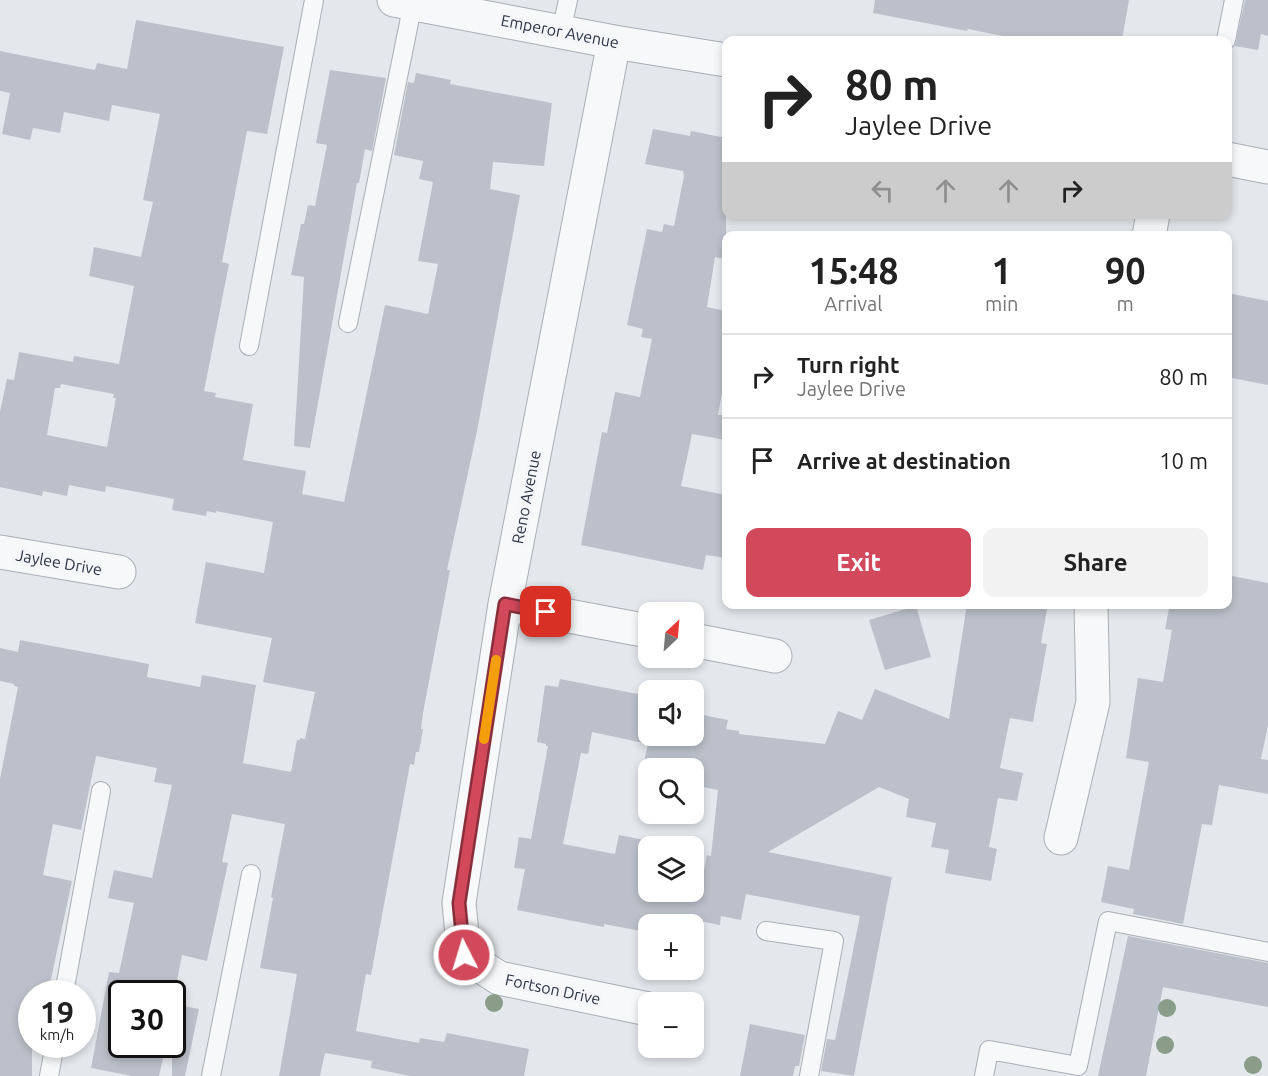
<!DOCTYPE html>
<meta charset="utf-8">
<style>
:root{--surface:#fff;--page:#f2f2f2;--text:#222;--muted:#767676;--line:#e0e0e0;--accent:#d1495b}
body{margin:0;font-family:Ubuntu,sans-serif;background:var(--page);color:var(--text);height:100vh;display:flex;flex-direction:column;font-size:22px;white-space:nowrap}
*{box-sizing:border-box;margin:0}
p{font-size:20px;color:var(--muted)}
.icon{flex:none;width:33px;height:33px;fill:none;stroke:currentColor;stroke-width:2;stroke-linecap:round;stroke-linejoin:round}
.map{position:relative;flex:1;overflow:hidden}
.side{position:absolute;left:722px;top:231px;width:510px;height:378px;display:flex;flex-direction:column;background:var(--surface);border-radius:12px;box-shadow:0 3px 9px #0003}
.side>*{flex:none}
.top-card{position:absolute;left:722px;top:36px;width:510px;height:183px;border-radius:12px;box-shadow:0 3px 9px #0003;background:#fff;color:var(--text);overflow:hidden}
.needle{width:39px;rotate:26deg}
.fabs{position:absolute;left:638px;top:602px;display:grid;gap:12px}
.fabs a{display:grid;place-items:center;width:66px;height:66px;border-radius:12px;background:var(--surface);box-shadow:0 3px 9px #0003;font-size:30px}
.speed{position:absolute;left:18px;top:980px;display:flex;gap:12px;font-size:30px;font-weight:700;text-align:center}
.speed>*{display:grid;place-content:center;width:78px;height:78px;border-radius:50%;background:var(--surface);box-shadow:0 3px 9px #0003;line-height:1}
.speed small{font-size:15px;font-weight:400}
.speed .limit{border:3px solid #111;border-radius:9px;background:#fff;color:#111}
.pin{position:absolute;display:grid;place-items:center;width:51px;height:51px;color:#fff;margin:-26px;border-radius:12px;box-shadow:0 3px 9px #0006}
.me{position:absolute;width:66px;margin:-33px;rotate:355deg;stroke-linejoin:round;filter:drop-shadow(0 0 4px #0008)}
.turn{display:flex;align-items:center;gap:21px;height:126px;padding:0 24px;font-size:27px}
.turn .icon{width:78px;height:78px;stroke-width:2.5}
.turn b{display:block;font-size:42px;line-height:51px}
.lanes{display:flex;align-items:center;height:57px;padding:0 24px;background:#0003;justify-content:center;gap:30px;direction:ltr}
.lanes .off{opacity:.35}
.eta{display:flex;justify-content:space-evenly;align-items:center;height:102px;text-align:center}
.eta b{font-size:36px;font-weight:700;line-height:42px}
.button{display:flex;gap:12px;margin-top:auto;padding:12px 24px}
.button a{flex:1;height:69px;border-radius:12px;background:var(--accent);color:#fff;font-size:24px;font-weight:700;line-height:69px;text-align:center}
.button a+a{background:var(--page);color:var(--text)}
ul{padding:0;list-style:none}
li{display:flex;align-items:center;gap:18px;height:84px;padding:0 24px;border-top:2px solid var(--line)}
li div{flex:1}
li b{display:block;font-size:22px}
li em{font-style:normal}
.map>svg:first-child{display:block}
</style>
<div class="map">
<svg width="1268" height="1076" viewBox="0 0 1268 1076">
<rect width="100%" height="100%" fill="#e4e7ec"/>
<path fill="#bbc0ca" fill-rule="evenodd" d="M875,0H1129L1122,40H1023L968,29L967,31L873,13Z
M1245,0H1268V36L1261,34L1258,50L1235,46Z
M136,20L284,47L267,134L247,131L222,262L229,264L204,391L216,393L215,397L253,404L243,460L306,471L302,494L344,502L385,305L428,314L438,264L418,261L433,182L419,179L423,161L394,155L408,82L414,83L416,73L451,80L450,84L552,103L544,166L493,162L490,189L520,195L477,431L447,570H450L423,713L421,729H423L419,752H416L414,765L410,764L371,975L366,974L356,1031L419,1043L420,1038L444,1042L447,1033L529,1049L524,1076H410L371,1068L372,1061L325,1053L320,1076H279L297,974L260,968L273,898L271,897L285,824L232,814L222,862L228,863L207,961L182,955L174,996L172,993H159L122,985V1044H166L159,1076H132L91,1068L109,972L119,973L134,903L108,898L114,870L152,878L172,785L154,782L157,768L96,756L81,830L53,824L43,875L72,881L48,993H32V1076H0V779L18,687L14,686V684L0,681V648L18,652L20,640L149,664L147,677L200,687L202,675L256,685L243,763L291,772L297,740H300V738L305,739L315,692L263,682L272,638L195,623L206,562L264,573L273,522L216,511V513L207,511L206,516L172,510L174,499L106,486L105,492L69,485L67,496L43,491L42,496L0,487V412L7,379L14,380L19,352L73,362L74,356L119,364L134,286L89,276L94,247L141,257L153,202L143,200L160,114L112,105L109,121L64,112L60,133L33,128L30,140L2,134L10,93L0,91V51L95,70L97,63L127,69ZM61,384L114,394L113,398H116L107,447L47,435L55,388H60Z
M330,70L386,78L372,151L365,149L359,183H357L310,448L294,446L304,277L291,275L301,224H304L308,205L315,206L327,145L316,143Z
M653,129L690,136L691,131L726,138V259L715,257L707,307L726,311V371L718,415H726V440L692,434L681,486L726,495V558L706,555L703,570L581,545L602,432L607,433L615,392L640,397L652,339L641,337L643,329L627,325L647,229L662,232L664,224L674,226L684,176L683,171L645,164Z
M1227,293L1268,301V385L1227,377Z
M1227,575L1268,583V725L1261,759L1268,760V794L1219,785L1212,825L1202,824L1183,924L1133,914L1134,909L1101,902L1108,866L1129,870L1149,762L1126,758L1138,678L1163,682L1172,630L1165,629L1170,604H1227Z
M967,604H1048L1041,643L1047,644L1033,722L1010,718L1000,768L1023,773L1017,801L998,798L989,847L997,849L991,881L945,873L949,850L931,847L936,823L906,817L909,799L879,787L768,852L892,877L854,1076L821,1071L827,1039L835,1040L860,916L746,894L741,920L721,916L720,925L684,918L682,924H648L646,932L604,924V927L517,910L525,869L514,868L519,837L531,839L548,746H546V744L537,742L545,685L558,687L560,679L648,696V735H693V713L728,720L726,729L739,731V734L825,744L838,711L862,720L875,689L949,719ZM592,732L648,744L641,775L648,776V768H693V785L718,790L711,856L707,855L703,875L693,873V891H648V864L645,863L649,841L619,835L615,854L563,844L581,753L588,754Z
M916,606L931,657L885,670L869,620Z
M1128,936L1268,963V1007L1163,987L1146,1076H1098Z
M172,1004L199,1009L185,1076H172Z
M750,1024L805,1035L799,1066H795L793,1076H740Z"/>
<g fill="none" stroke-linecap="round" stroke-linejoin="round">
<g stroke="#a9aeb7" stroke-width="20">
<path id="service" d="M561,32L568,0
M1226,40L1234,0
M348,323L413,3
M249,346L314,0
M766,931L834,941L809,1076
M64,993L101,791
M49,1076L55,1044
M211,1076L251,874
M984,1076L989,1050L1078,1066L1108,921L1268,952"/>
</g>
<g stroke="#a9aeb7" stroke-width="35">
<path id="minor" d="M394,0L614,42L726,60
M614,42L505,604L459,903L464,955L499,978L648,1009
M1227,159L1268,167
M1149,236L1153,214
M0,552L119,572
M505,604L648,631
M693,640L775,656
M1061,838L1093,702L1091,604"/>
</g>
<use href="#service" stroke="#f7f8fa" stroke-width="18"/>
<use href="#minor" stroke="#f7f8fa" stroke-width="33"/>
</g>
<g fill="#899d89">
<circle cx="494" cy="1003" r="9"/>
<circle cx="1167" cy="1008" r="9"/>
<circle cx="1165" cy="1045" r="9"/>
<circle cx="1253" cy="1065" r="9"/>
</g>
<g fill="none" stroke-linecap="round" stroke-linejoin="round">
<g stroke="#882f3b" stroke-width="15">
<path id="route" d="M464,955L459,903L505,604L546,612"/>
</g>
<use href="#route" stroke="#d1495b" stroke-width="10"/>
<path stroke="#f59e0b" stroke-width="10" d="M484,739L496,660"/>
</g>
<g text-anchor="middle" stroke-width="6" stroke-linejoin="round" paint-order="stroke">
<g font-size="16" fill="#2b3445" stroke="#f4f6f9">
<text transform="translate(560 31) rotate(11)" y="6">Emperor Avenue</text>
<text transform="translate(526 497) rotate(-79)" y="6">Reno Avenue</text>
<text transform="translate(59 562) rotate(10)" y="6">Jaylee Drive</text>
<text transform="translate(553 989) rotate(12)" y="6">Fortson Drive</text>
</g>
</g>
</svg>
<div class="fabs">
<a><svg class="needle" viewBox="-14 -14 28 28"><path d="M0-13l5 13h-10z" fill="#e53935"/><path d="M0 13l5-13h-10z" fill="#767676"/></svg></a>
<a><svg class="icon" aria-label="sound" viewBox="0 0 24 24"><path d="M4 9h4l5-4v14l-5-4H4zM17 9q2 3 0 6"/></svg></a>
<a><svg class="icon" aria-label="search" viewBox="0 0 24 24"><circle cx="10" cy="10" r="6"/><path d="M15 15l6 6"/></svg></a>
<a><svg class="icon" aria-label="layers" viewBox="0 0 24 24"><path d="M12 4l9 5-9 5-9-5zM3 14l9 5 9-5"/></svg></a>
<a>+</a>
<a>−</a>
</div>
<div class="speed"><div>19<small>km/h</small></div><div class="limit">30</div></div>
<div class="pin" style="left:546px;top:612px;background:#d93025"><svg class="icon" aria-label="arrive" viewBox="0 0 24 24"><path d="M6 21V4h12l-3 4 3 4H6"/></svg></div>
<svg class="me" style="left:464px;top:955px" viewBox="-20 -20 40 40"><circle r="17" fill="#d1495b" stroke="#fff" stroke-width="3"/><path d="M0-11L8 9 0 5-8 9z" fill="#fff"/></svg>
<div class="top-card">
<div class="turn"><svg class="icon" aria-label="right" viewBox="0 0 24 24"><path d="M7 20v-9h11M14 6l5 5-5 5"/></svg><div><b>80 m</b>Jaylee Drive</div></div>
<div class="lanes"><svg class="icon off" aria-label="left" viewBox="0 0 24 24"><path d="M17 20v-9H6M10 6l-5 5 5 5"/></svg><svg class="icon off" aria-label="ahead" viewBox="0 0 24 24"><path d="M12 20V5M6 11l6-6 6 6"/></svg><svg class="icon off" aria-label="ahead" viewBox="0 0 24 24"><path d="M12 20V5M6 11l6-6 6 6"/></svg><svg class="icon" aria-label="right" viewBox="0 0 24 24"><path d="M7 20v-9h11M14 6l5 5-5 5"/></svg></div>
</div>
<section class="side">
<div class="eta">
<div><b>15:48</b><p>Arrival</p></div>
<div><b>1</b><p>min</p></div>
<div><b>90</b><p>m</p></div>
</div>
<ul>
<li><svg class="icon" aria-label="right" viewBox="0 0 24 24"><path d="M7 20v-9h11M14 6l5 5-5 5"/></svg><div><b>Turn right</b><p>Jaylee Drive</p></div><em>80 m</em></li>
<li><svg class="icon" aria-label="arrive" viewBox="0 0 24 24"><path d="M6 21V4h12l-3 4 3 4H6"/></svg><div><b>Arrive at destination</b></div><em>10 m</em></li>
</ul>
<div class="button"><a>Exit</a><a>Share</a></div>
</section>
</div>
